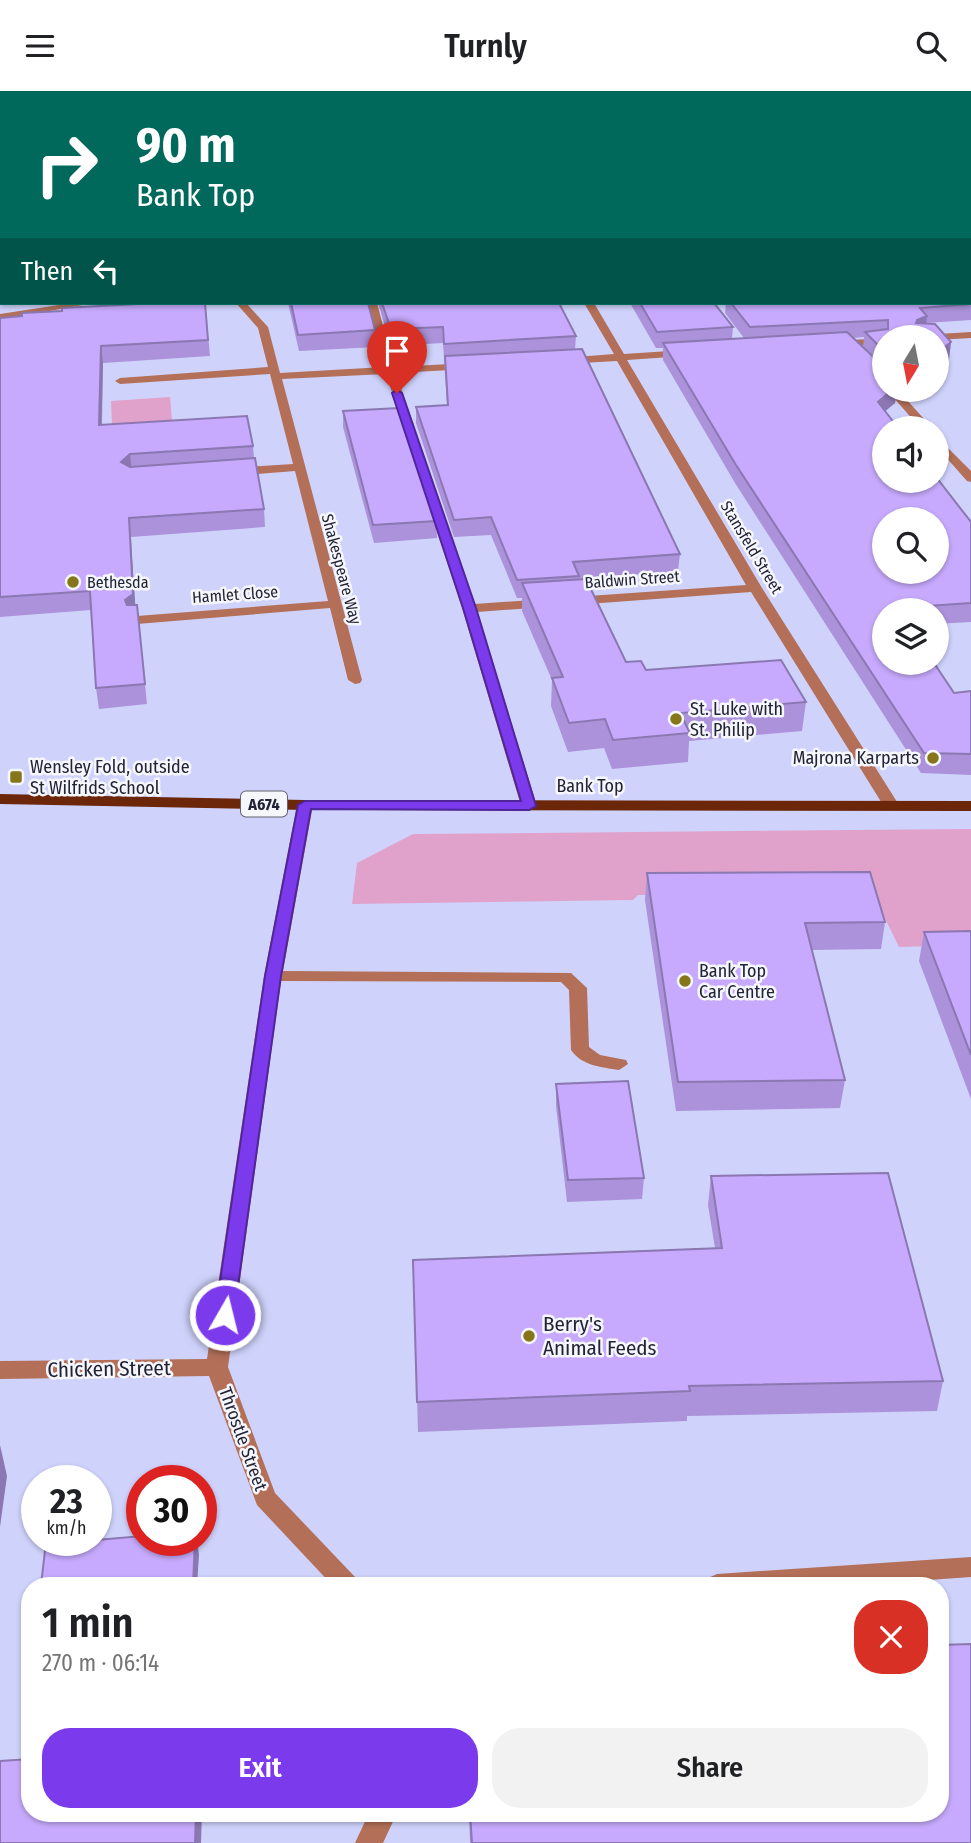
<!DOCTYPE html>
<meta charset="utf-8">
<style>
:root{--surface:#fff;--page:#f2f2f2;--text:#202124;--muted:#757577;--accent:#7c3aed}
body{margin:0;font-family:"Fira Sans Condensed",sans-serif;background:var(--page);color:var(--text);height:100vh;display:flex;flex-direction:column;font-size:26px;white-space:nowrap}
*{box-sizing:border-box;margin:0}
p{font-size:23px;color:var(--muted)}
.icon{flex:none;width:38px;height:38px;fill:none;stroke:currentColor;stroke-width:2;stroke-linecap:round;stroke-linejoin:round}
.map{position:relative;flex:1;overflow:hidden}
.sheet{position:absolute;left:21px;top:1486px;width:928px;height:245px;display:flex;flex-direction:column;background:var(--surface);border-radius:28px;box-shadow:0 2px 5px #0004}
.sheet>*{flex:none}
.guide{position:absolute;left:0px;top:0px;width:971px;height:214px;box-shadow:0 2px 5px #0004;background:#00695c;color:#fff;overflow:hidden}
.needle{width:46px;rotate:190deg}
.controls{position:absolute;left:872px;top:234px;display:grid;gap:14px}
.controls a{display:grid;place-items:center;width:77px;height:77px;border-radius:50%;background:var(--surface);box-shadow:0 2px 5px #0004;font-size:35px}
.speed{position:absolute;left:21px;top:1374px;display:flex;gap:14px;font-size:35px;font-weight:700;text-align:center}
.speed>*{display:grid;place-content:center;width:91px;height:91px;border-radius:50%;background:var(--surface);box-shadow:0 2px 5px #0004;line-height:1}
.speed small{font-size:18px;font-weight:400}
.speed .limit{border:10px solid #d22;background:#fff;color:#111}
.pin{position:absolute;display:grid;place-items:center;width:60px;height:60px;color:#fff;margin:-72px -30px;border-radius:50% 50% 50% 0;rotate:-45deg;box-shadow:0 0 7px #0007}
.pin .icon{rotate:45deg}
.me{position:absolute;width:77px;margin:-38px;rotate:8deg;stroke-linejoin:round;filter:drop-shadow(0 0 5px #0008)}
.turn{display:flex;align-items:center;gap:24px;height:147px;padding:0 21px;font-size:32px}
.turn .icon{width:91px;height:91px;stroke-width:2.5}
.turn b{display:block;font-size:49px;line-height:60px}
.then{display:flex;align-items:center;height:66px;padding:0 21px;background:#0003;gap:14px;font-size:26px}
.round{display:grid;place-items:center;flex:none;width:74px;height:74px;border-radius:28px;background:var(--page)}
.headline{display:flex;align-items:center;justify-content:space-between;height:119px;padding:0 21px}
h1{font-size:42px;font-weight:600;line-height:52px}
.action{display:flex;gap:14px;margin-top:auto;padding:14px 21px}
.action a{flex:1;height:80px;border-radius:28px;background:var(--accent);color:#fff;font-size:28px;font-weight:600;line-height:80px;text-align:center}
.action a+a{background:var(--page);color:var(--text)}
header{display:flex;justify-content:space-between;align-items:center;height:91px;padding:0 21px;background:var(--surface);font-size:32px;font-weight:600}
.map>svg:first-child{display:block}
</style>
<header><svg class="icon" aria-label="menu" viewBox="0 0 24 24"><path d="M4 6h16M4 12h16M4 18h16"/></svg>Turnly<svg class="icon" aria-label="search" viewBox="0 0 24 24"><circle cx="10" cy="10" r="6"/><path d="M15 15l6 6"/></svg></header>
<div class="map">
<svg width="971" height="1752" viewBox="0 0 971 1752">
<rect width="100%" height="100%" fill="#cfd3fc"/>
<path fill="#e0a2cb" d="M170,306L172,330L112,334L111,310Z
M971,738V854L899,856L874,805L638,804L633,809L352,813L357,772L413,743Z"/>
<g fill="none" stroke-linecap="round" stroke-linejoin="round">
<path fill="#b36f57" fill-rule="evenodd" d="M0,26H2V30H0Z
M72,212H94L0,229V223Z
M236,212H246L268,236L280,282L384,276L367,212H377L394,276L469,272L474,275L469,278L396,282L474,513L546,508L553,512L546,516L477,521L537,715L535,718L529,720L521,715L462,517L386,283L282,288L362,589L360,592L355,593L348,589L330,517L137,533L130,529L137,525L328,510L295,380L233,385L227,381L233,377L293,373L270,283L120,293L115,290L120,287L268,276L258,237Z
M584,212H594L624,263L685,259L690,262L685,265L627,269L762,497L899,714L897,717H885L883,714L751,501L574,514L567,510L574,506L746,494L617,270L563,273L558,270L563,267L614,263Z
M971,241V247L936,249V247H916L921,244Z
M884,247V253L835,256L830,253L835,250Z
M887,299H898L933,338H921Z
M936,345L971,380V391L967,390L936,355Z
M305,709L313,714L283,880L571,882L587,897L589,956L600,964L626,969L628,973L619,979C601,976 582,975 571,959L569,899L561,891L281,890L228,1276L275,1402L356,1487L359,1494H332L257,1414L209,1285L0,1288V1270L207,1268L264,885L297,714Z
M971,1466V1486L858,1494H705L708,1487L717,1483Z
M369,1722H397L383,1752H355Z"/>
<path fill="#6c270b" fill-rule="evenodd" d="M0,703L305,709L971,710V720L305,719L0,713Z"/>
</g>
<path fill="#ab92da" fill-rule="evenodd" d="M240,0H971V229L926,232L951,251L949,268L884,247V299H897L895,312L885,320L971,431V531L936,533V520H884L954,602L971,600V684L921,682L735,392L663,269V257H656L630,212H714L733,236L732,248L744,247L725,222L726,212H970V2H241ZM864,246L863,257L853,247Z
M205,212L210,265L103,272L102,334L253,355L254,368L264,418L265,436L131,446L135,514H137L147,613L99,618L96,597L91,519L0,526V227L62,220Z
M288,212H368L375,239L376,256L299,260Z
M378,212H559L576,245L575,258L680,463L678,480L579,488L626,571L646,579L806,611L802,640L689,650L688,671L612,678L604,657L568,661L551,615L552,589L522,520V507H517L491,444L454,446L416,332V316L447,314L443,252L391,255Z
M343,320L436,430L437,447L374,452L343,336Z
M647,782L885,831L881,858L812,859L845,989L840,1017L676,1020L645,809Z
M971,840V1008L919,870L924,841Z
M556,993L644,1087L642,1108L567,1111L556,1015Z
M711,1085L943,1290L937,1320L687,1325V1330L418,1341L413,1169L715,1157L708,1114Z
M469,1722H940L971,1752H470Z"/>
<path fill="#8b77b1" d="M927,225L925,241L915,245L917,229Z
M951,251L949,268L936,278V263Z
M101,255L103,272L101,352L99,334Z
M892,299H897L895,312L876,328L878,311Z
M130,363L132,381L121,371Z
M129,427L136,523L127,528L125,509Z
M0,1354L7,1385L0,1436Z
M195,1449H197L199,1464L197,1494H193Z
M196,1722H202L201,1752H195Z"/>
<path fill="#c7aafd" stroke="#8b77b1" stroke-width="2" fill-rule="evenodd" d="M74,0H184L185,2H74Z
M242,0H971V74L970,75V2H243Z
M970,75L971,79V107H970L971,112V145L970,146L971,150V176H970Z
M970,181L971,182V204H970Z
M970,208L971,210V213L920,217L927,225L917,229L916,232L935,233L951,251L936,263V247H884V260L865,241L888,238V229L750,236L731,212H970Z
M158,212H205L208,249L101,255L99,334L247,325L253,355L130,363L121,371L130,376L255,367L264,418L129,427L133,503L125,509L127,514H137L145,593L96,597L90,500L0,506V227L22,225V222L62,220V217Z
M291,212H368L375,239L298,244Z
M382,212H559L576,245L444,253L443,236L391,238Z
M640,212H714L733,236L657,241Z
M847,241L884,276V299H892L878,311L899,338H884V390H936V386L971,431V512L897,517L900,520H884V572H934L954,602L971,600V663L924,662L736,374L663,252ZM884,429H936V481H884Z
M582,258L680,463L573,471L579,485L517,489L491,426L454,429L416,316L448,314L445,265Z
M399,317L436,430L373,434L343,320Z
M586,488L626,571L641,570L646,579L781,569L806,611L680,622L690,642L613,649L605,628L569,632L552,587L563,586L522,492Z
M870,781L885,831L805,832L845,989L678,991L647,782Z
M971,840V964L924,841Z
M628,990L644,1087L568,1089L556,993Z
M888,1082L943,1290L689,1295L690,1300L417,1311L413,1169L722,1157L711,1085Z
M142,1445V1449H195L193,1494H41L46,1451L96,1449Z
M971,1553V1752H472L470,1722H940V1554Z
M30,1668V1722H196L195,1752H0V1670Z"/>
<path fill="#7c3aed" stroke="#51269a" stroke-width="2" d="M397,299L402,302L476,517L536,715L529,719L311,718L281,885L234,1224L225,1232L215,1224L265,885L298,714L305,710H521L463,517L392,302Z"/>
<g fill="#85761a" stroke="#f6f7fc" stroke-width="2.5">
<circle cx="73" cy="491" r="7"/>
<circle cx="676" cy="628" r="7"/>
<circle cx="933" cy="667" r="7"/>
<rect x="9" y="679" width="14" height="14" rx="3.5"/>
<circle cx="685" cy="890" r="7"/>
<circle cx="529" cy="1245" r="7"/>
</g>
<g text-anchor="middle" stroke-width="5" stroke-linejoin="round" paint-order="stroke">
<g font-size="16" fill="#212336" stroke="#f6f7fc">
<text transform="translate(752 456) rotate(59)" y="6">Stansfeld Street</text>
<text transform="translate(342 478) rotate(75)" y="6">Shakespeare Way</text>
<text transform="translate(632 488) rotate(-4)" y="6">Baldwin Street</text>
<text transform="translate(235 503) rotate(-4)" y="6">Hamlet Close</text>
</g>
<g font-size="16" fill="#212336" stroke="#f6f7fc" text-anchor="start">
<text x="87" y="497">Bethesda</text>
</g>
<rect fill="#f6f7fc" stroke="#616371" stroke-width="2" x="241" y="700.5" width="46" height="25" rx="5"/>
<g font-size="16" font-weight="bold" fill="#212336">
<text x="264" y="719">A674</text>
</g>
<g font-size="18" fill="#212336" stroke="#f6f7fc" text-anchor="start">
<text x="690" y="624">St. Luke with<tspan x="690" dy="21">St. Philip</tspan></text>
<text x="919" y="673" text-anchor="end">Majrona Karparts</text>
<text x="30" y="682">Wensley Fold, outside<tspan x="30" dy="21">St Wilfrids School</tspan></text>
<text x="699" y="886">Bank Top<tspan x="699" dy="21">Car Centre</tspan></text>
</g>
<g font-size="18" fill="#212336" stroke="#f6f7fc">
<text x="590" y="701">Bank Top</text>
<text transform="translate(243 1348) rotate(70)" y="6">Throstle Street</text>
</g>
<g font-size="21" fill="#212336" stroke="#f6f7fc" text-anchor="start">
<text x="543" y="1240">Berry's<tspan x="543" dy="24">Animal Feeds</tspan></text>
</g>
<g font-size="21" fill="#212336" stroke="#f6f7fc">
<text transform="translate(109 1278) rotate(-1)" y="7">Chicken Street</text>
</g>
</g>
</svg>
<div class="controls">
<a><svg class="needle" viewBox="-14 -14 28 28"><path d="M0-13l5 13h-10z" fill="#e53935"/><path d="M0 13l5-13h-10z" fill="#757577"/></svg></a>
<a><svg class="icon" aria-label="sound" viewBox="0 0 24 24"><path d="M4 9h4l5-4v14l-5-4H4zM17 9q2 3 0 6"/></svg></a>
<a><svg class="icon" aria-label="search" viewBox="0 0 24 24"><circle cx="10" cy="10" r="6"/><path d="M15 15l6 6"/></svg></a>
<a><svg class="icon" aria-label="layers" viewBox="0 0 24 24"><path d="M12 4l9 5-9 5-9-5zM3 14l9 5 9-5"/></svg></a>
</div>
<div class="speed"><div>23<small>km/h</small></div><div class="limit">30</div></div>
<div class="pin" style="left:397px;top:302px;background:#d93025"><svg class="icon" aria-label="arrive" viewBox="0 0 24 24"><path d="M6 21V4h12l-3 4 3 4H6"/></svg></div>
<svg class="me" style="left:225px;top:1224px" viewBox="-20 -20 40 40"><circle r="17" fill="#7c3aed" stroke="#fff" stroke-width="3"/><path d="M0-11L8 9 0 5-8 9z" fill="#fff"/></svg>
<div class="guide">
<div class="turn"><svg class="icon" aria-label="right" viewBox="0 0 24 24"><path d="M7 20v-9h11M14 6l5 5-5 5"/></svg><div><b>90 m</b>Bank Top</div></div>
<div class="then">Then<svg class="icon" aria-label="left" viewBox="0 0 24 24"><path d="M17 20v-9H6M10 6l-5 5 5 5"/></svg></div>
</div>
<section class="sheet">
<div class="headline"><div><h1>1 min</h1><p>270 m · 06:14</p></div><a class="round" style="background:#d93025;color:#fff"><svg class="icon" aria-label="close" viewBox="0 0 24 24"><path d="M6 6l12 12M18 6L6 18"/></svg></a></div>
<div class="action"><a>Exit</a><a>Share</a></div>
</section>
</div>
